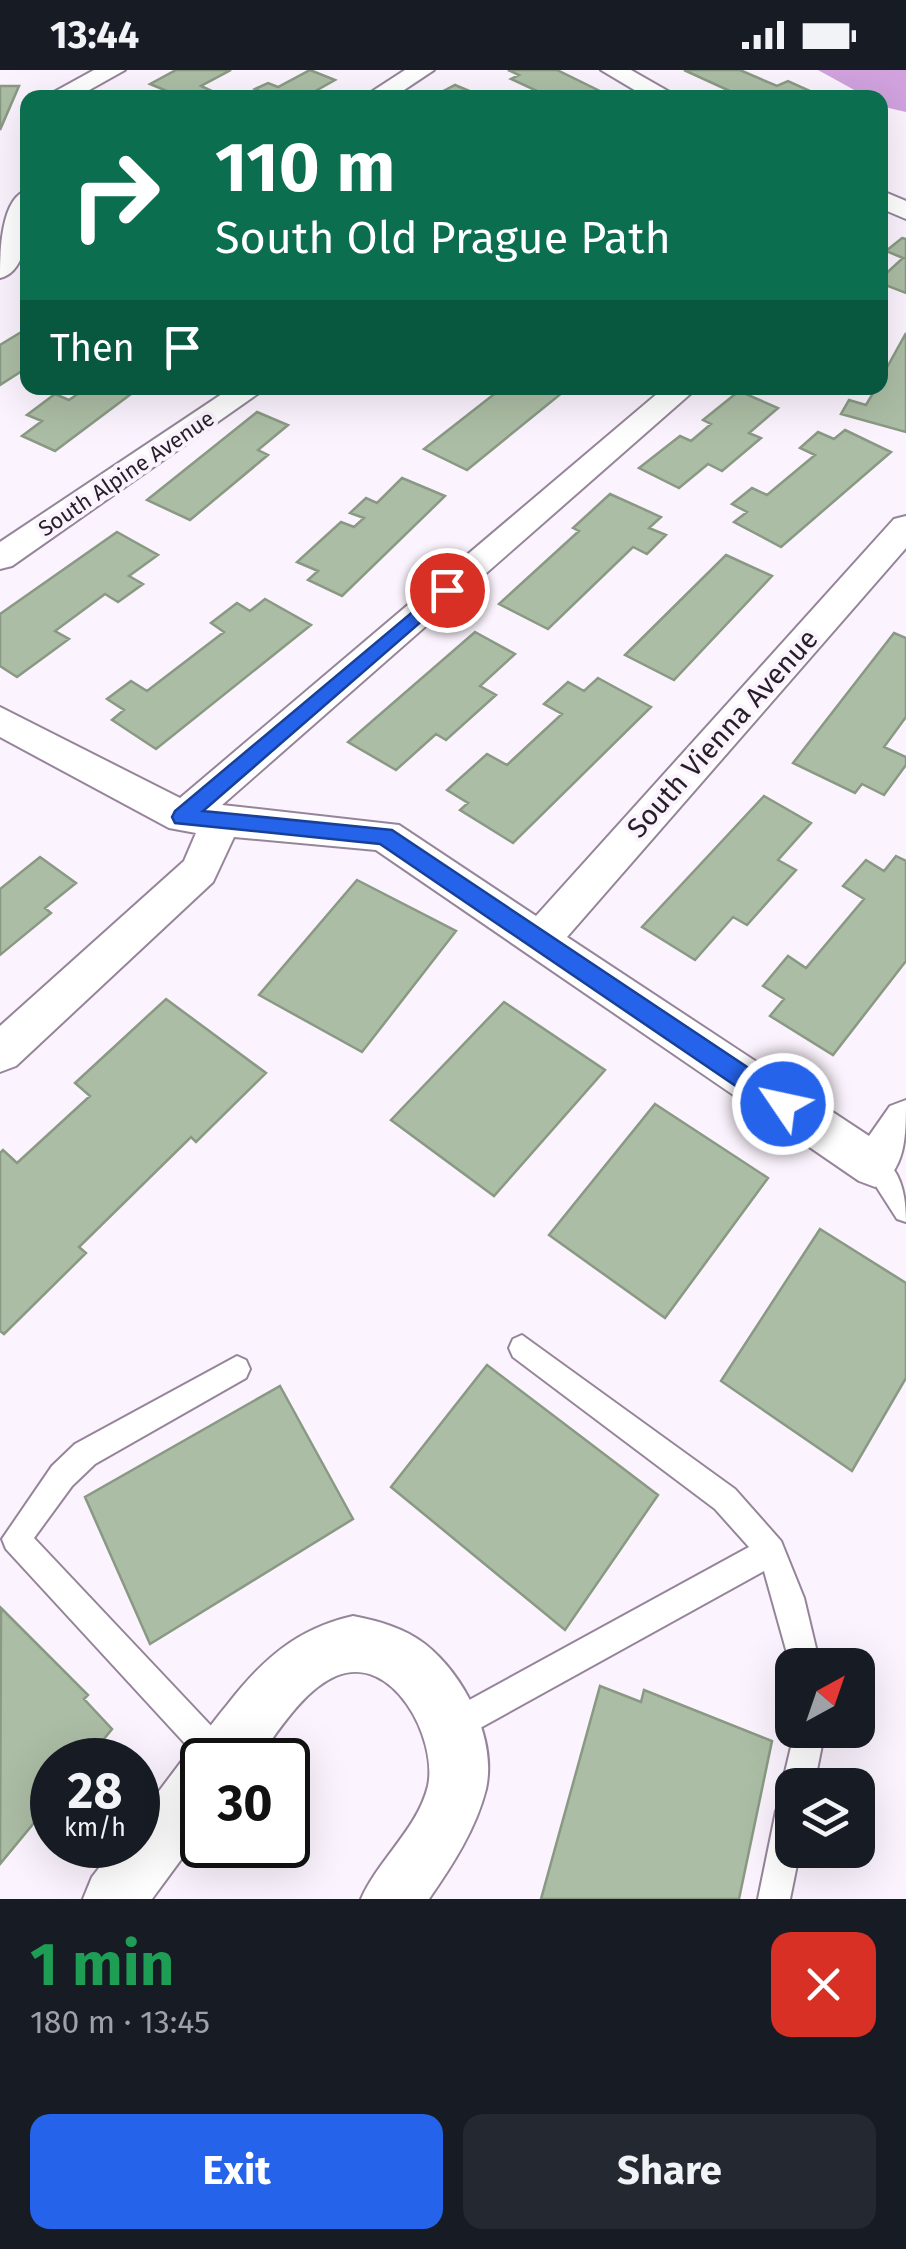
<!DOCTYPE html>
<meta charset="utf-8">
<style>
:root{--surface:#171b24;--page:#242831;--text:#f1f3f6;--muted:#9ea1a6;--accent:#2563eb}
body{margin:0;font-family:"Fira Sans",sans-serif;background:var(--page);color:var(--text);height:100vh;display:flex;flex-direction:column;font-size:38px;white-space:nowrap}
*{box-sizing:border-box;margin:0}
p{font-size:32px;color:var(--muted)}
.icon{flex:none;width:55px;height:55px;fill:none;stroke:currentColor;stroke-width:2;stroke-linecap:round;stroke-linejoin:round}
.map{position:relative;height:1829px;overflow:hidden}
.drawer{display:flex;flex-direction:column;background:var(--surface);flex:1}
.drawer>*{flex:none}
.top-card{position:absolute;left:20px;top:20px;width:868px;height:305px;border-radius:20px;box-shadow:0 10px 40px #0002;background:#0b6e4f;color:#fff;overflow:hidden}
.needle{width:65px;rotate:40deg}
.tools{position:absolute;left:775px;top:1578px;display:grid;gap:20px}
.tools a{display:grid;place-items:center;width:100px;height:100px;border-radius:20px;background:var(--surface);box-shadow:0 10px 40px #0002;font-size:50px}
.speed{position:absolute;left:30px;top:1668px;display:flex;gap:20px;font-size:50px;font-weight:700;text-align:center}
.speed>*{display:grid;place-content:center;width:130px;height:130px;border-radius:50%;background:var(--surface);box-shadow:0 10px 40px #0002;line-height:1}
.speed small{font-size:25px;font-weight:400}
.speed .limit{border:5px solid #111;border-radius:15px;background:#fff;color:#111}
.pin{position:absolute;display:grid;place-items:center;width:85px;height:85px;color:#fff;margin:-42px;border:5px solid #fff;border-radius:50%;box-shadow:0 2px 10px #0007}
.me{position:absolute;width:110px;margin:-55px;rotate:304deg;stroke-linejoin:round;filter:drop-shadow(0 0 8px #0008)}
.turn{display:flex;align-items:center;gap:35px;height:210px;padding:0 30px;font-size:45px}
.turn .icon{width:130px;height:130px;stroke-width:2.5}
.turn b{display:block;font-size:70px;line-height:85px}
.then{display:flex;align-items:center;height:95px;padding:0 30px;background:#0003;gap:20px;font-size:38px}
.round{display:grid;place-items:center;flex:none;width:105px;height:105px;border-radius:20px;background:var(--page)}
.overview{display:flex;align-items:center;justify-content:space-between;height:170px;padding:0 30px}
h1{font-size:60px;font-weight:700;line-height:75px;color:#1e9e55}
.action{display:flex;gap:20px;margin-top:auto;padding:20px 30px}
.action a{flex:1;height:115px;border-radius:20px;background:var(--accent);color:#fff;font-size:40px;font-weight:700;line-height:115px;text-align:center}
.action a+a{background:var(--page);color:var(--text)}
.status{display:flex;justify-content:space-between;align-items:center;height:70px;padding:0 50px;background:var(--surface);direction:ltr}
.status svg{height:28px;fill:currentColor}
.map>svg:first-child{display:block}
</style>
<div class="status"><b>13:44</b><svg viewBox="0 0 49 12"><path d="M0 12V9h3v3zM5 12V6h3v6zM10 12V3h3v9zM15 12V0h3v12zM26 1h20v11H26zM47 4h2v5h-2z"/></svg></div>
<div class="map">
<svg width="906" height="1829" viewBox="0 0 906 1829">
<rect width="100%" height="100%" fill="#fbf3fd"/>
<path fill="#d1a2de" d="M818,0H906V42L880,36V28L867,27Z"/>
<path fill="#acbda5" stroke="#899983" stroke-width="2.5" d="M176,0H231L201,16L212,21L199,28L187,24L181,27L150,14Z
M310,0L335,10L303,28H260L266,24L255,19L268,13L278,17Z
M508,0H557L606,24L552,28L511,9L519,5Z
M684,0H740L777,16L788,11L808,20L797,26L801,28H745Z
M455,15L479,25L430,28Z
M0,16H19L0,60Z
M902,168L906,169V223L880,213V209L903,188L886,181Z
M28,258V297L0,315V275Z
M906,263V362L841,344L849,330L866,335L876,318H880V310Z
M86,318H139L55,381L22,366L42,351L27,345L55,324L69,330Z
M502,318H568L467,400L424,379Z
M739,321L778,338L749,363L761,368L722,401L708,394L679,418L639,398L680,366L691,371L711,354L703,350Z
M257,342L288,355L258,380L268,385L190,450L147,430Z
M845,360L891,382L781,477L734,452L747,442L732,434L752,418L767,425L815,385L800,378L818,362L834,369Z
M402,408L445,426L342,526L308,510L318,501L297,492L341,452L354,457L364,448L350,443L366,428L377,433Z
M610,424L661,447L649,458L666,465L647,484L633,477L548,559L499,534L579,461L573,458Z
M117,462L158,485L129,506L143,514L118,532L105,524L55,561L69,569L17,607L0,596V544Z
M726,485L772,506L674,610L625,585Z
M265,529L311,555L156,679L112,650L124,640L107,629L131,611L147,621L224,562L211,553L237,533L250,541Z
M475,562L515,584L480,616L496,625L446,670L436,664L396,700L348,672Z
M894,563L906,568V647L884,677L906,687V695L884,725L862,714L855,723L793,693Z
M598,608L651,637L513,773L460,740L468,733L447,720L487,684L507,695L562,644L544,634L568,612L584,621Z
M764,726L811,753L778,790L796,800L747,855L733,847L695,890L642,857Z
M896,786L906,791V891L833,985L770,946L784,929L763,916L788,886L806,898L864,829L843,816L866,790L884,801Z
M40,787L76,813L45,838L51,843L0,885V819Z
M357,810L456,861L362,982L259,925Z
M166,929L266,1003L196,1072L191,1067L79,1177L86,1183L4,1264L0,1261V1083L3,1080L17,1093L90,1026L75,1013Z
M504,932L605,1000L494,1126L391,1050Z
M655,1034L768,1108L665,1248L549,1165Z
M820,1159L906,1213V1308L852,1401L721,1311Z
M487,1295L658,1425L565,1560L391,1417Z
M280,1316L353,1449L150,1574L85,1427Z
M1,1538L88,1625L84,1629L112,1659L87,1690H52V1731L0,1794Z
M600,1616L641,1632L644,1620L772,1671L739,1829H541Z"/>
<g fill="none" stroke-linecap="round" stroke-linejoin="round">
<g stroke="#96859a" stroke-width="4">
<path id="lane" d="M875,1085C902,1095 906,1128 906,1152L897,1149L863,1096L866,1088Z
M522,1265L735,1419L781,1471L804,1528L820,1595H792V1601L764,1501L462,1668L451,1672L440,1668L436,1657L440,1646L749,1477L715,1439L513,1287L509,1278L513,1269Z
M237,1286L246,1290L250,1299L246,1308L95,1394L72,1416L34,1468L232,1678L236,1689L202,1692L6,1479L2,1469L52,1396L75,1374Z
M795,1660H825L814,1715H792V1780H800L790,1829H758L776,1741L781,1730L789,1727L782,1715Z"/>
</g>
<g stroke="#96859a" stroke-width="4">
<path id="street" d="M94,0H125L75,28H43Z
M405,0H434L392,28H362Z
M601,0H631L680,28H648Z
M28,120C28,145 31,201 0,208C0,185 0,127 28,120Z
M880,120L906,131V149L880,138Z
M231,318H266L12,496L0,499V472Z
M664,318H697L222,735L399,755L536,846L894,449L906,446V478L567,867L869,1066L890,1036L906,1030C906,1066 906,1102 875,1117L859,1111L376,780L234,767L213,812L16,996L0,1002V956L184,791L196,763L169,758L0,667V637L180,728Z
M353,1546C379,1551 404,1558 425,1574C464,1605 497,1668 486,1719C476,1759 452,1796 429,1829H361C378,1790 418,1758 428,1716C438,1669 393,1582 336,1606C303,1620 277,1663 257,1690H202V1761L152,1829H83L92,1807L117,1775H138V1749L181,1692L192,1688C200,1668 213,1652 227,1635C262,1590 296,1559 353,1546Z"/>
</g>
<use href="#lane" fill="#fff" fill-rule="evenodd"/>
<use href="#street" fill="#fff" fill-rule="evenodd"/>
</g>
<path fill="#2563eb" stroke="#184099" stroke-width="2.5" d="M447,513L456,520L453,524L203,741L392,760L792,1027L795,1034L792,1042L783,1045L774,1042L380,774L175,753L172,747L175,741Z"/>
<g text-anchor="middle" stroke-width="8" stroke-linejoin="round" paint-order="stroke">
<g font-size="22" fill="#261f28" stroke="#fbf3fd">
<text transform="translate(126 403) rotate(-34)" y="8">South Alpine Avenue</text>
</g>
<g font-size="28" fill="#261f28" stroke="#fbf3fd">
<text transform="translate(722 663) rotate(-48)" y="10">South Vienna Avenue</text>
</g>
</g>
</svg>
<div class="tools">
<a><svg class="needle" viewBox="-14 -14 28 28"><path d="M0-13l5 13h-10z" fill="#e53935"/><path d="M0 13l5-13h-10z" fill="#9ea1a6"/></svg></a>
<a><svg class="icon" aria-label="layers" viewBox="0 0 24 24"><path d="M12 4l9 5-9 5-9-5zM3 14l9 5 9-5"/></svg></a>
</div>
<div class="speed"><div>28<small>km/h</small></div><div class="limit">30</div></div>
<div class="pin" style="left:447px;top:520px;background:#d93025"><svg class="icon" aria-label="arrive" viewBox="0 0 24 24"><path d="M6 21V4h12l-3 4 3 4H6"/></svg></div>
<svg class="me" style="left:783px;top:1034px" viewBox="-20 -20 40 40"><circle r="17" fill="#2563eb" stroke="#fff" stroke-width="3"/><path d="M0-11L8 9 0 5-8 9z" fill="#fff"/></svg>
<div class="top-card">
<div class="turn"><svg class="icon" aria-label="right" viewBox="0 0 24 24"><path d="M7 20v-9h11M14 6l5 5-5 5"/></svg><div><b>110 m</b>South Old Prague Path</div></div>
<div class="then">Then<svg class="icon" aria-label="arrive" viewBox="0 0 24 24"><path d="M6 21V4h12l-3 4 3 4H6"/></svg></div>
</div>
</div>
<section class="drawer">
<div class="overview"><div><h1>1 min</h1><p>180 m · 13:45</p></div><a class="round" style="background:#d93025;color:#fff"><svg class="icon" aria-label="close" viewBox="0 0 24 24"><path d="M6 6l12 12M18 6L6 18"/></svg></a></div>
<div class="action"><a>Exit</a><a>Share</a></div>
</section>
